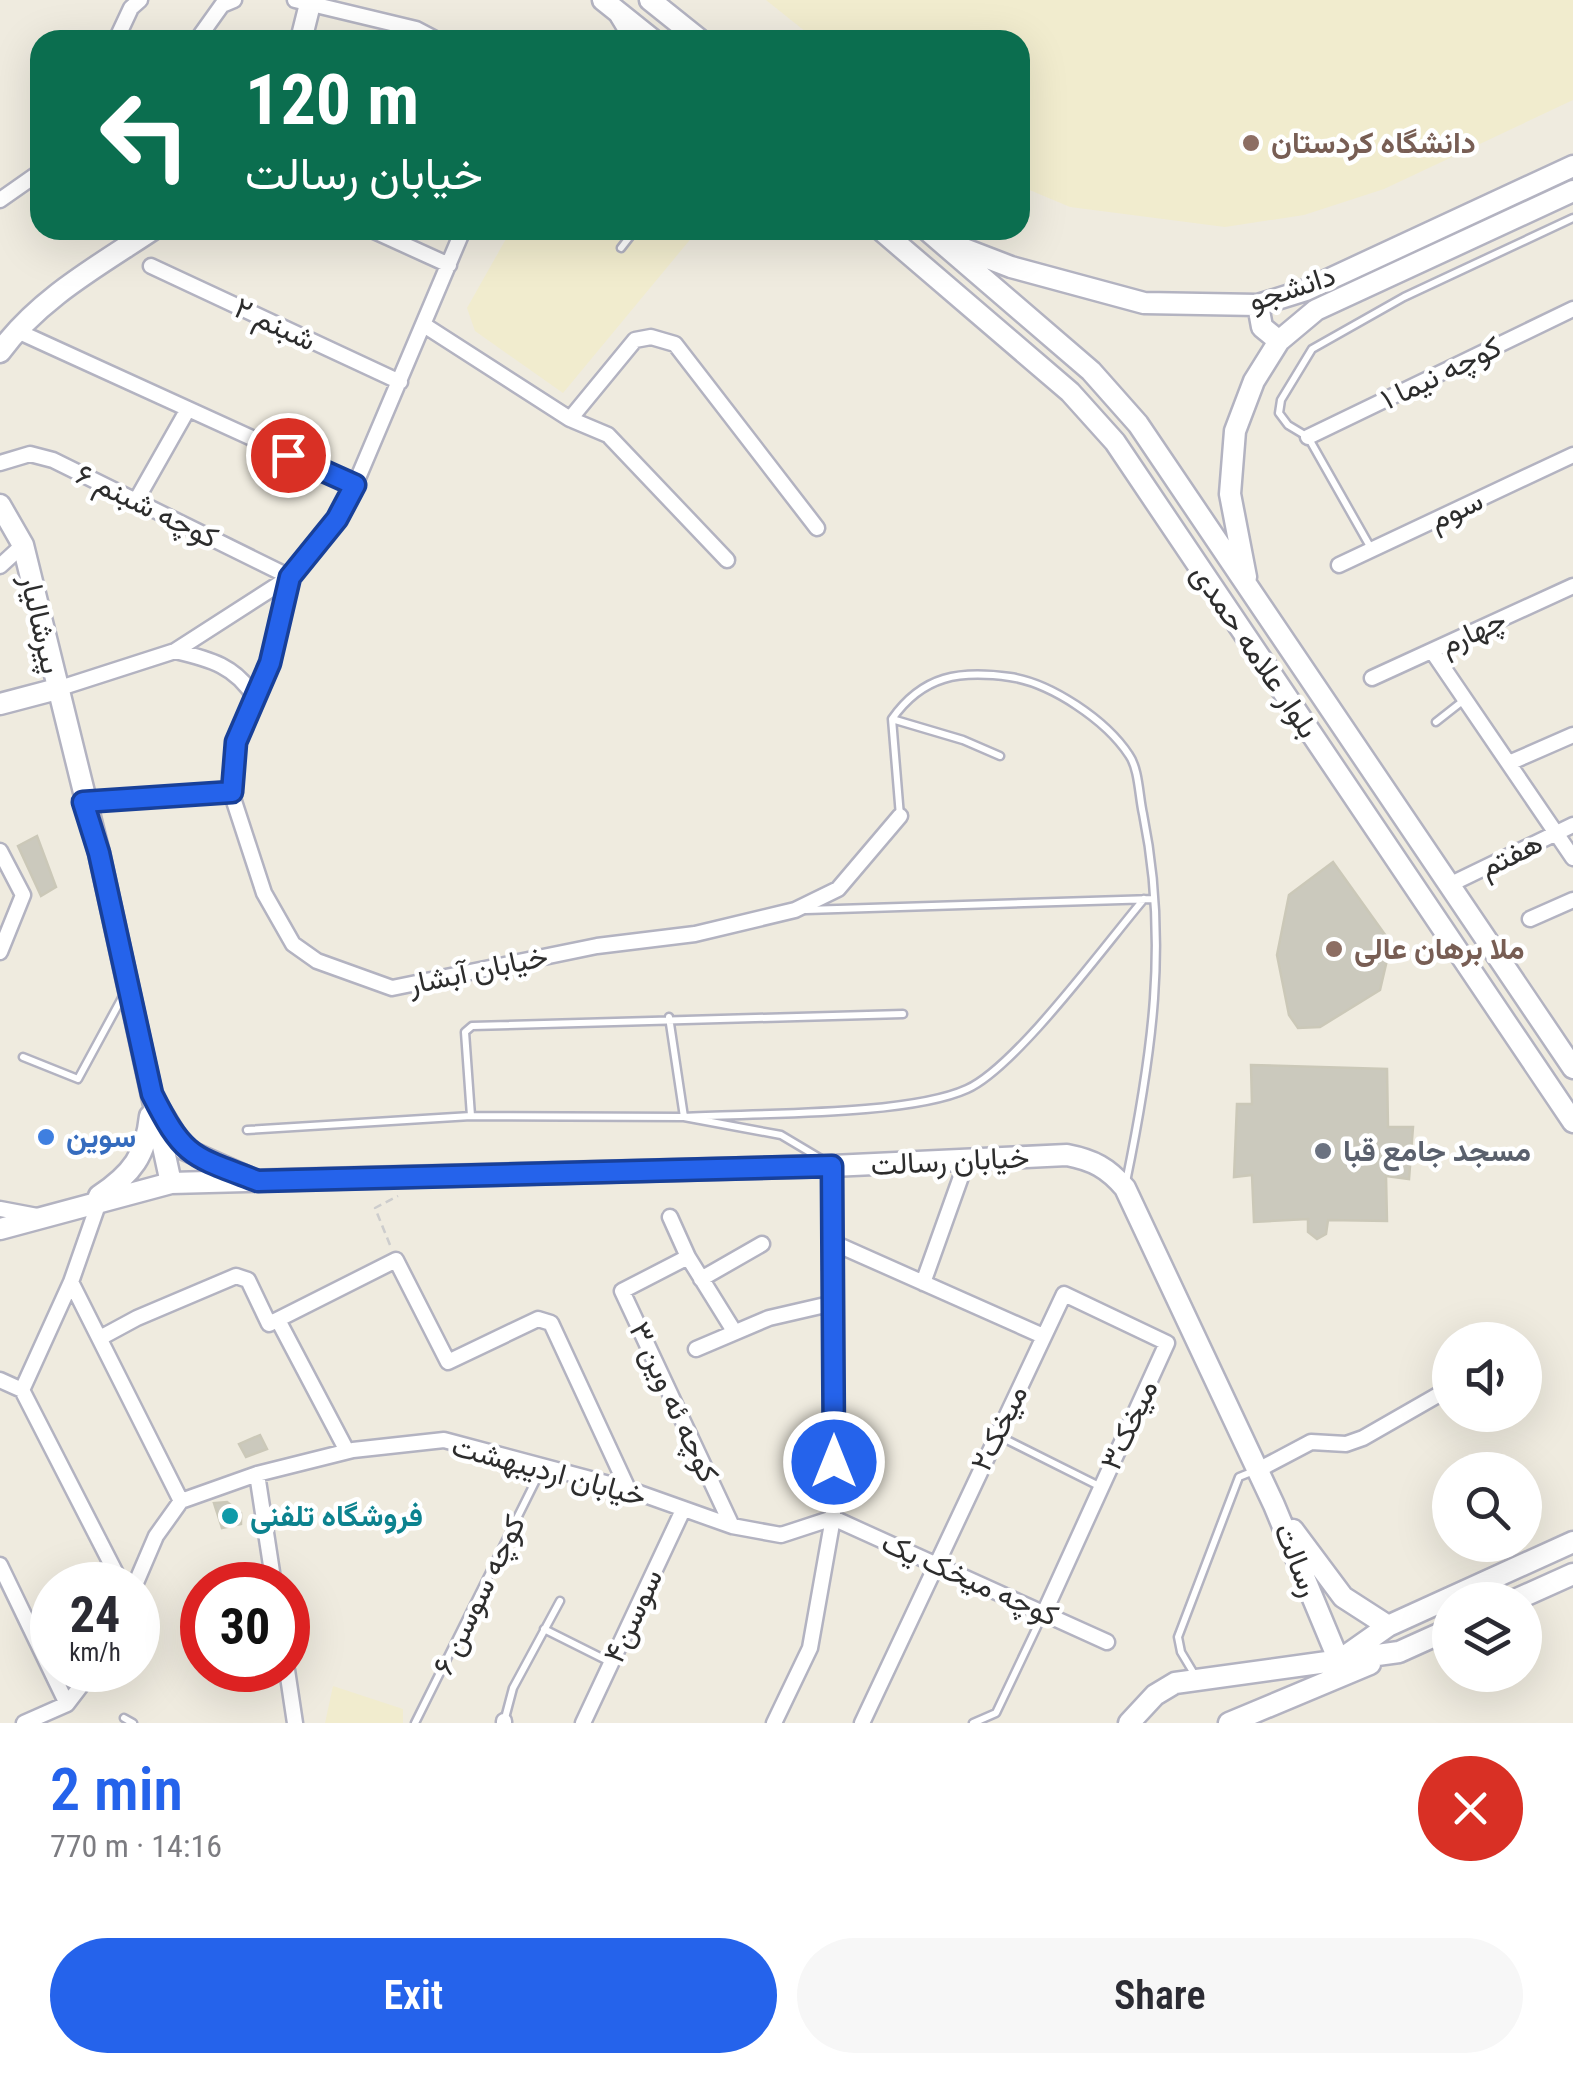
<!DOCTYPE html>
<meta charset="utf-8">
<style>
:root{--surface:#fff;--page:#f7f7f7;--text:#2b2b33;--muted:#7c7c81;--accent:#2563eb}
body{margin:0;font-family:"Roboto Condensed",Vazirmatn,sans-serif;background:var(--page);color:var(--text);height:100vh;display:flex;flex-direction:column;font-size:38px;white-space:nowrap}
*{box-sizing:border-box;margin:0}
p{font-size:32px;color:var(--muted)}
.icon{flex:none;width:55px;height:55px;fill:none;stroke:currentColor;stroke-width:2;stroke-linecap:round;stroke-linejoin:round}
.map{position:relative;height:1723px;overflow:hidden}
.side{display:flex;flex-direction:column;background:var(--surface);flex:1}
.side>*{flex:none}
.banner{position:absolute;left:30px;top:30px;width:1000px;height:210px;border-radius:30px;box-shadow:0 10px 40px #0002;background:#0b6e4f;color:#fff;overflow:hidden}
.fabs{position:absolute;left:1432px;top:1322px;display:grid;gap:20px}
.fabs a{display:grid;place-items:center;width:110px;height:110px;border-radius:50%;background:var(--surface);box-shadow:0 10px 40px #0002;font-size:50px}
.speed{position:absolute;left:30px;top:1562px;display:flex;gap:20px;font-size:50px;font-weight:700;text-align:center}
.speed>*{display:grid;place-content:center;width:130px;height:130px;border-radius:50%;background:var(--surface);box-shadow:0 10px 40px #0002;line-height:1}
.speed small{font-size:25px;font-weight:400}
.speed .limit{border:15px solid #d22;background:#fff;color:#111}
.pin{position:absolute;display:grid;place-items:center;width:85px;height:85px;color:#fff;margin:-42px;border:5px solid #fff;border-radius:50%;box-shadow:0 2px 10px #0007}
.me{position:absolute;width:110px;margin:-55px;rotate:0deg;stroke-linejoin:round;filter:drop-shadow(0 0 8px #0008)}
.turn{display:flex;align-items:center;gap:35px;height:210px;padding:0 50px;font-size:45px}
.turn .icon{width:130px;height:130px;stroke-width:2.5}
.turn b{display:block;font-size:70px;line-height:85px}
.round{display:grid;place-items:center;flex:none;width:105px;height:105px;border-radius:52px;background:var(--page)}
.headline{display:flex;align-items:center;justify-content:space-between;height:170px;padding:0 50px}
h1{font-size:60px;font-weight:600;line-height:75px;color:var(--accent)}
.primary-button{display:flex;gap:20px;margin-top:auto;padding:20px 50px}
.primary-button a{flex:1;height:115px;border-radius:60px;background:var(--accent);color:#fff;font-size:40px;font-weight:600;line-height:115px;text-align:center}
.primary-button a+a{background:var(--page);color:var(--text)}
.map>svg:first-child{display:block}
</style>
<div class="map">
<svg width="1573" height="1723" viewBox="0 0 1573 1723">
<rect width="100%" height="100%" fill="#efebdf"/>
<path fill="#f1ecce" d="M766,0H1573V100L1384,189L1304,215L1225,227L1070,207L1020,186V40H816Z
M511,230H698L563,393L475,331L467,308Z
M333,1686L403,1709V1723H325Z"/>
<path fill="#cbc9bd" stroke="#cbc8b8" stroke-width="2.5" d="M37,836L56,887L41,896L18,846Z
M1333,862L1391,943L1380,990L1320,1027L1298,1028L1289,1015L1277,955L1289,895Z
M1251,1065L1387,1069L1388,1127H1413L1409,1179L1386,1176L1387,1221L1328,1220L1326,1234L1317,1239L1308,1232V1219L1254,1222L1252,1175L1234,1177L1237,1104H1252Z
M260,1435L267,1449L246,1457L239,1444Z
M227,1502L241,1513V1524L222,1528L214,1503Z"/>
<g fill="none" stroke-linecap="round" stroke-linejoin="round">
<g stroke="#b3b3c1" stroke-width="11">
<path id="lane" d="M621,248L635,230
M1372,550L1308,437L1288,425L1279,413L1281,400L1312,349L1404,297L1573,218
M892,719L963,740L1000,756
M1436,722L1464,700
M900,816L892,719C923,675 960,670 1010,677C1051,683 1106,720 1129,755C1139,769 1139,797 1143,814C1169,941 1152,1056 1126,1182
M806,910L1154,899
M669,1017L684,1117C754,1113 908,1116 967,1089C1016,1067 1105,945 1144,899
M23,1057L78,1079L123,996
M471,1116L465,1032L472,1026L903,1014
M247,1130L471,1116L684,1117L781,1135L823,1160
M997,1435L1101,1487
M544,1629L610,1662
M1196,1677L1181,1652L1178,1637L1239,1477L1254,1471
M124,1718L133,1723
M504,1722L513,1688L560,1601
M415,1723L542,1468
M973,1723L996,1713L1044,1612"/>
</g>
<g stroke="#b3b3c1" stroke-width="19">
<path id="street" d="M295,0L416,29L437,40
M618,17L632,40
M116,40L131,8L140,0
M197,40L222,5L234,0
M0,200L40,172
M372,230L449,265
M151,266L400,382
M424,325L570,419L635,340L651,337L675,344L817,528
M15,330L355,485
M570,419L608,435L727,560
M1308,437L1573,309
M0,463L30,454L53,460L290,577L270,663L236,741L231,792L264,893L293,944L317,961L392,988L597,946L695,934L795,910L838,889L900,816
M137,499L188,409
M1339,565L1573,455
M0,566L23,545
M175,651C210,659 236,666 255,698
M1432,651L1573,858
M1372,678L1573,586
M57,689L175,651L290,577L337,519L355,485L463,230
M1509,763L1573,735
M83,802L231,792
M0,851L23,895L0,952
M1449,885L1573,825
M1530,919L1573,900
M99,1202L71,1282L181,1501
M0,1209L37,1216
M670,1217L688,1257L734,1331
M836,1244L1043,1336
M688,1257L622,1291L732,1526
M701,1279L762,1244
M923,1283L967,1160
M278,1320L347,1451
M100,1338L137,1318L236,1276L248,1280L269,1324L396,1260L448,1362L538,1319L551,1323L628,1489
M696,1349L769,1318L834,1303
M0,1380L22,1390L122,1585
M22,1390L71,1282
M1258,1470L1311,1442L1346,1444L1363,1438L1438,1395
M257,1474L274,1585
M0,1565L67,1704
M135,1585L156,1536L181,1501L257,1474L353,1450L444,1440L628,1489L732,1526L781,1535L833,1518L1107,1642
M287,1670L295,1723
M24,1723L67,1704L93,1670
M504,1723V1721
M583,1723L683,1510
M774,1723L810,1648L833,1518L832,1166
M862,1723L1064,1294L1167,1343L1045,1611"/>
</g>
<g stroke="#b3b3c1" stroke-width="25">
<path id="secondary" d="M603,0L653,40
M650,0L700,40
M301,40L311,0
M881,230L1070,392L1115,442L1573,1122
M927,230L1091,371L1138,424L1573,1068
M954,245L1011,267L1144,303L1258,305L1306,290L1573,166
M1258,305L1262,327L1279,341
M0,352C38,299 98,266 152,230
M0,505L23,545L99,853L171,1183
M1246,577L1230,494L1235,431L1254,381L1279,341L1316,310L1573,191
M0,704L57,689
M162,1113L184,1149L247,1177
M99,1196C132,1174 146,1155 150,1116
M0,1229L171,1183L832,1166L1067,1155C1093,1160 1108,1168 1125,1188L1274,1505L1339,1661
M1293,1530L1343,1597L1388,1626
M1515,1600L1573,1574
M1344,1657L1388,1626L1573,1542
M1129,1723L1155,1695L1175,1683L1399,1652L1450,1629
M1229,1723L1370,1664"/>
</g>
<path stroke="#cdcdcd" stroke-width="2.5" stroke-dasharray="8 5" stroke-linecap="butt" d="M390,1245L375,1208L398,1196"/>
<use href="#lane" stroke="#fff" stroke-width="6"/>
<use href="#street" stroke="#fff" stroke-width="14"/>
<use href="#secondary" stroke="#fff" stroke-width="20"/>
</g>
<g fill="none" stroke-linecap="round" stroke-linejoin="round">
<g stroke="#184099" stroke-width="25">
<path id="route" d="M288,455L355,485L337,519L290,577L270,663L236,742L232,792L83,802L99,853L152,1094C184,1158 192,1156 258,1181L832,1166L834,1462"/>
</g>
<use href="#route" stroke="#2563eb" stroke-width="18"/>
</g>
<g fill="#8d6e63" stroke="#fff" stroke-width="4">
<circle cx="1251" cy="143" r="10"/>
<circle cx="1334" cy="949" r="10"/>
</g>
<circle fill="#3f7fe0" stroke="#fff" stroke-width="4" cx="46" cy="1137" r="10"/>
<circle fill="#6b7280" stroke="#fff" stroke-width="4" cx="1323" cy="1151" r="10"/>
<circle fill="#0f9aa8" stroke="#fff" stroke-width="4" cx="230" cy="1516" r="10"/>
<g text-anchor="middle" stroke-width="9" stroke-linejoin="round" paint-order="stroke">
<g font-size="30" font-weight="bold" fill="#785e54" stroke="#fff" text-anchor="start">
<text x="1271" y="153">دانشگاه کردستان</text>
<text x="1354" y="959">ملا برهان عالی</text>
</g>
<g font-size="30" fill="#2d2d2d" stroke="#fff">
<text transform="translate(1292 288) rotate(-18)" y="10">دانشجو</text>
<text transform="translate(275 324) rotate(25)" y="10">شبنم ۲</text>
<text transform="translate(1441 373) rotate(-26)" y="10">کوچه نیما ۱</text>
<text transform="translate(147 506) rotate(26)" y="10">کوچه شبنم ۶</text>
<text transform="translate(1456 510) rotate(-25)" y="10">سوم</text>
<text transform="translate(41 624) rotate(77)" y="10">پیرشالیار</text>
<text transform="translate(1473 632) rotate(-25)" y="10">چهارم</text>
<text transform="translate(1255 651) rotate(56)" y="10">بلوار علامه حمدی</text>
<text transform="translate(1511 855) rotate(-26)" y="10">هفتم</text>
<text transform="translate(478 970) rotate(-12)" y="10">خیابان آبشار</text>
<text transform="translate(950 1161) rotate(-3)" y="10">خیابان رسالت</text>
<text transform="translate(674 1402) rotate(65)" y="10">کوچه ئه وین ۳</text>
<text transform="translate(1129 1425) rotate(-65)" y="10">میخک۳</text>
<text transform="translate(999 1428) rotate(-64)" y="10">میخک۲</text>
<text transform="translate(549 1471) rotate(15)" y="10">خیابان اردیبهشت</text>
<text transform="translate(1297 1560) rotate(68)" y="10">رسالت</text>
<text transform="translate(970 1579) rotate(24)" y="10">کوچه میخک یک</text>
<text transform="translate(479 1595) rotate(-64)" y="10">کوچه سوسن ۶</text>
<text transform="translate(633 1616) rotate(-65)" y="10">سوسن۴</text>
</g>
<g font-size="30" font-weight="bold" fill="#366cbe" stroke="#fff" text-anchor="start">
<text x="66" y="1147">سوین</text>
</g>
<g font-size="30" font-weight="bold" fill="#5b616d" stroke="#fff" text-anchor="start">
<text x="1343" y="1161">مسجد جامع قبا</text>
</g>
<g font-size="30" font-weight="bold" fill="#0d838f" stroke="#fff" text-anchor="start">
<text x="250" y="1526">فروشگاه تلفنی</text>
</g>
</g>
</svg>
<div class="fabs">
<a><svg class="icon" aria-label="sound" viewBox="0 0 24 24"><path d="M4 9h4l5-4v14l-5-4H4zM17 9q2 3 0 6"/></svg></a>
<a><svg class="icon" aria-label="search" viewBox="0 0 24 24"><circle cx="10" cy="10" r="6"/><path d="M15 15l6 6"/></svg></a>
<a><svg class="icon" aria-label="layers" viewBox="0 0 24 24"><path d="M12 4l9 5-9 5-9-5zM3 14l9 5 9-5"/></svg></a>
</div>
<div class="speed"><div>24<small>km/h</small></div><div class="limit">30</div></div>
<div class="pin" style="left:288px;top:455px;background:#d93025"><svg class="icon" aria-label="arrive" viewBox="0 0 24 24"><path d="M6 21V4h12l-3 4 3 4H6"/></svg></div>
<svg class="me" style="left:834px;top:1462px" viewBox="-20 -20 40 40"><circle r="17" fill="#2563eb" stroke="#fff" stroke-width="3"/><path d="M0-11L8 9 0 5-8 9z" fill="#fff"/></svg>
<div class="banner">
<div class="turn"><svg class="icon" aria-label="left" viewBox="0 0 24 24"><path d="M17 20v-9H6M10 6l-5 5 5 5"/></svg><div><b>120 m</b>خیابان رسالت</div></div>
</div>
</div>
<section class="side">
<div class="headline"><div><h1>2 min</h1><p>770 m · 14:16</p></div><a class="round" style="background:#d93025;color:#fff"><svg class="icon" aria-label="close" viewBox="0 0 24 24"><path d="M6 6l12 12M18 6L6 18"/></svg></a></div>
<div class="primary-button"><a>Exit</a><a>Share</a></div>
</section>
